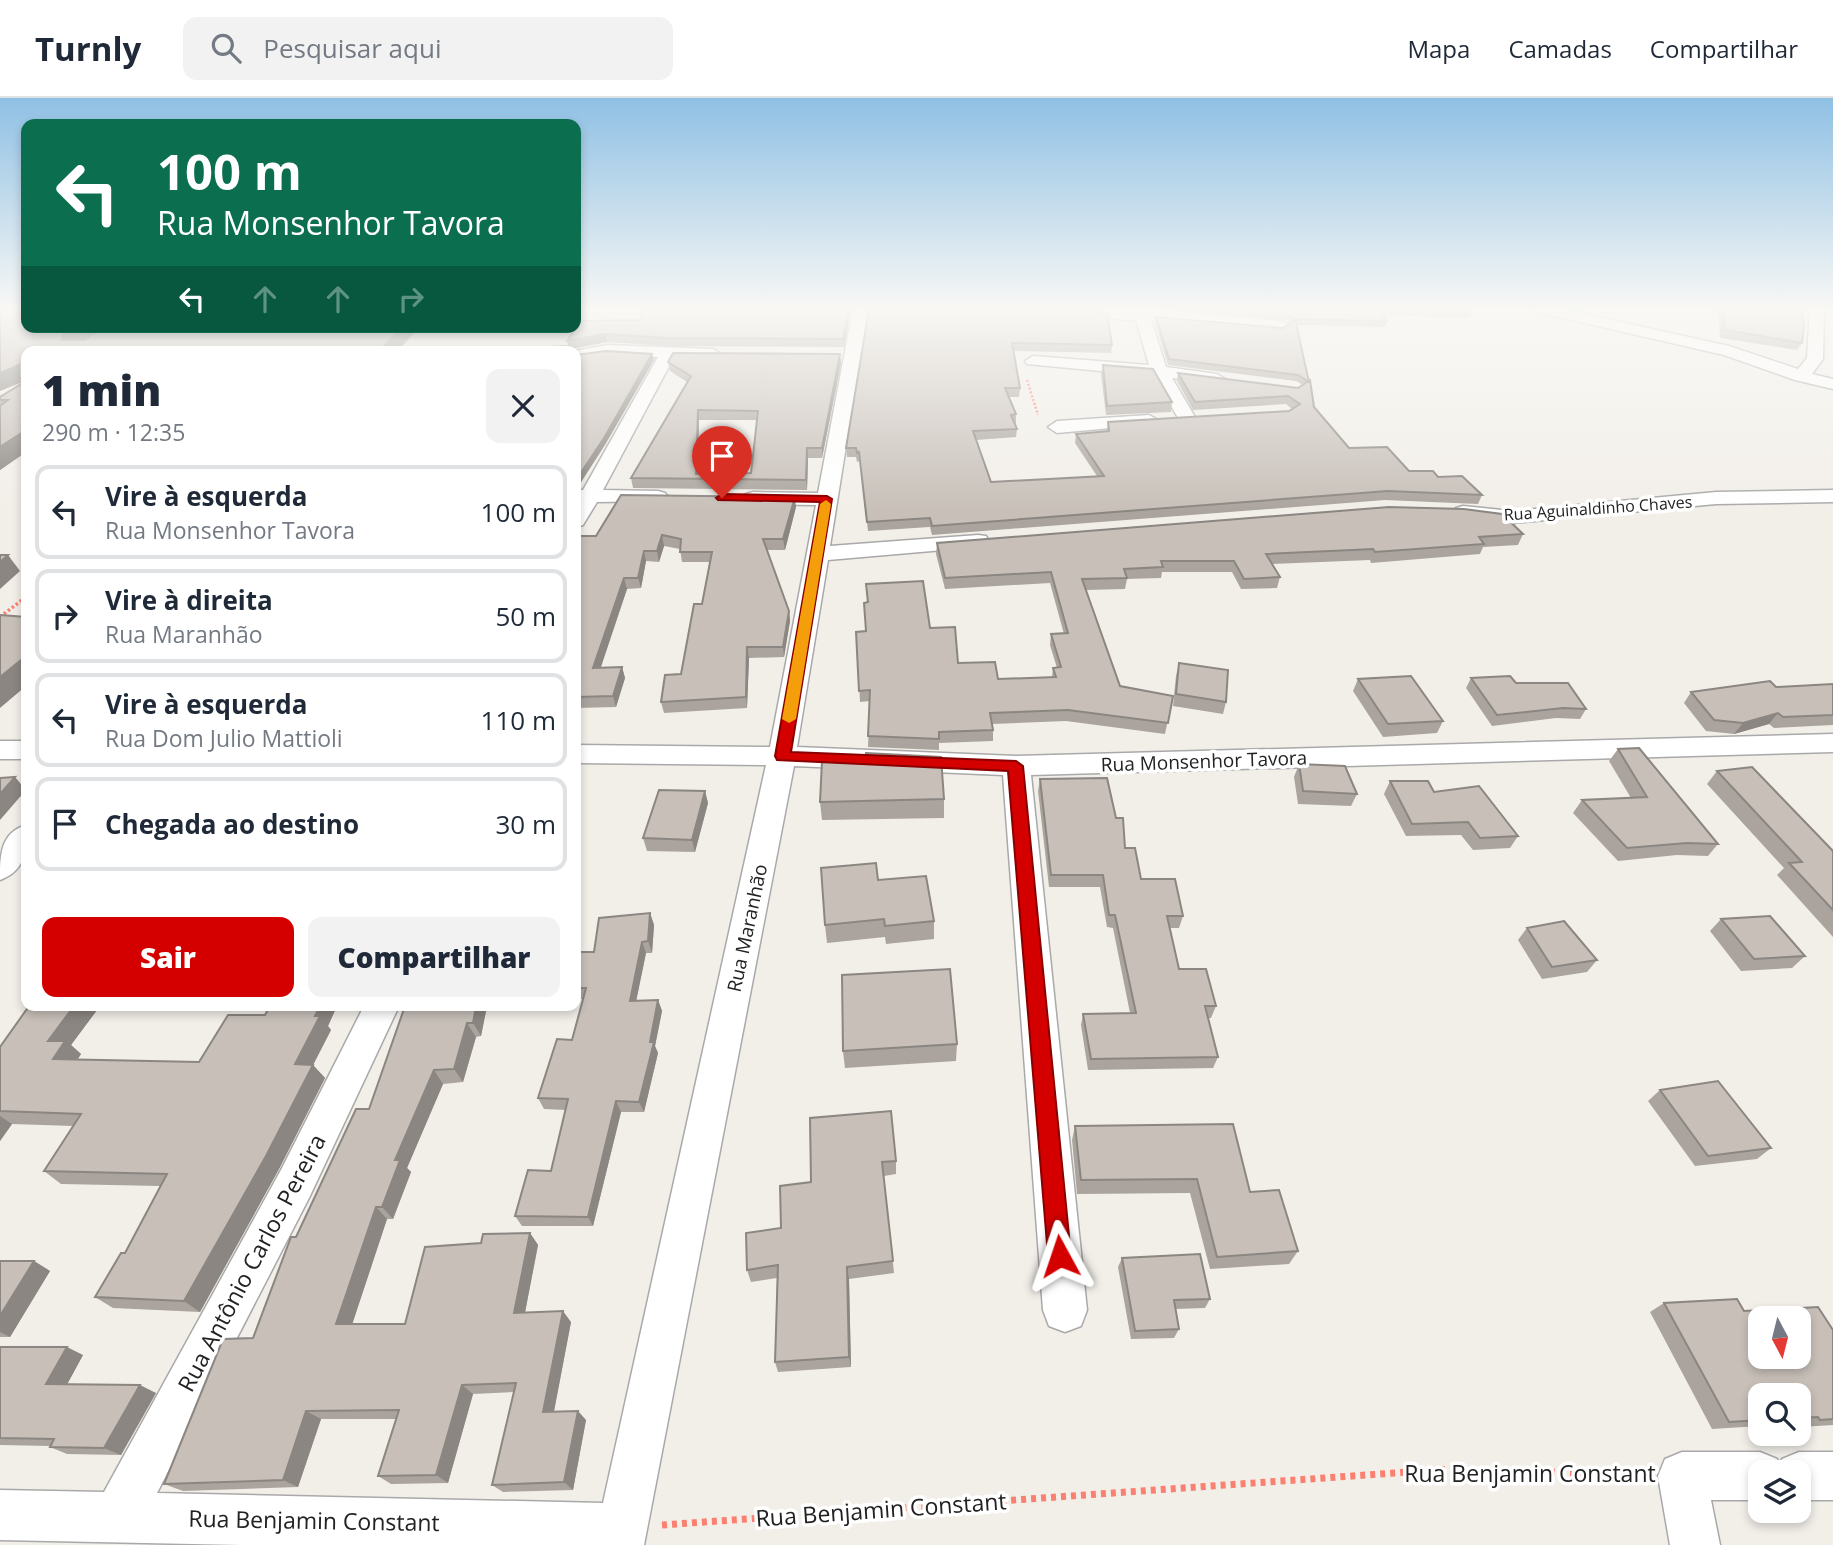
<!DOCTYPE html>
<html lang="pt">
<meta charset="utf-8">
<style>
:root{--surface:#fff;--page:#f2f2f3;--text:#1f2937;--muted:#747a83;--line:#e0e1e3;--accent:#d40000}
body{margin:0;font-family:"Open Sans",sans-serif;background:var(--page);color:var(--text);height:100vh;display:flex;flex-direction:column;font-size:26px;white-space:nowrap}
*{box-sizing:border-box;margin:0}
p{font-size:23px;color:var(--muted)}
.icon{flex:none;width:38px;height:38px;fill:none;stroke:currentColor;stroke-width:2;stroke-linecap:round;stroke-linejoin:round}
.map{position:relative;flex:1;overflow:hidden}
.panel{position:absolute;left:21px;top:248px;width:560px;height:665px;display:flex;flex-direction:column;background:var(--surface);border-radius:14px;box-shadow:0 4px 10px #0003}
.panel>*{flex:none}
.banner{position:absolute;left:21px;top:21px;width:560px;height:214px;border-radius:14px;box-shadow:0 4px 10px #0003;background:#0b6e4f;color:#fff;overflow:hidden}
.needle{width:46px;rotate:173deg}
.fabs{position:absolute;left:1748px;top:1208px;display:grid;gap:14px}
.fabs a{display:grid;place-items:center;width:63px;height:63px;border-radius:14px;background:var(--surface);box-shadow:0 4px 10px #0003;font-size:35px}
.pin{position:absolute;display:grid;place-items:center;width:60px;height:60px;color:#fff;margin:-72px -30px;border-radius:50% 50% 50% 0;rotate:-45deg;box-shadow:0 0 7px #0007}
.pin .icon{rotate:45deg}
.me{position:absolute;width:77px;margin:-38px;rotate:355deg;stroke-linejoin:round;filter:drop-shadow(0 0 5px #0008)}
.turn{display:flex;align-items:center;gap:24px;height:147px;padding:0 21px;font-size:32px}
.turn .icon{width:91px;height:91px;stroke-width:2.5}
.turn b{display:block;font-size:49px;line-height:60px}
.lanes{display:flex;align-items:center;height:66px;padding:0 21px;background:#0003;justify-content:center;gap:35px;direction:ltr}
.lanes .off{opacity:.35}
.round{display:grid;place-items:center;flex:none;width:74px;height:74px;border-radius:14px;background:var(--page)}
.head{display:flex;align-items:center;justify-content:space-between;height:119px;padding:0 21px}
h1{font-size:42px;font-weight:800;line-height:52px}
.button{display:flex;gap:14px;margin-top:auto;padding:14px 21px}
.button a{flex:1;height:80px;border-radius:14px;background:var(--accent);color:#fff;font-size:28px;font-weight:800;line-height:80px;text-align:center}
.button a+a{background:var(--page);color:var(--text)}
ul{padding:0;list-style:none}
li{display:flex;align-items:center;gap:21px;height:94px;margin:0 14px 10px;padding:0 7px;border:4px solid var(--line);border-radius:14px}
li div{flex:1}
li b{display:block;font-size:26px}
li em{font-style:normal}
header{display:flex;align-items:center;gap:42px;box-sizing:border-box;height:98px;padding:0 35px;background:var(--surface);border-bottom:2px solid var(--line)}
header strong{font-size:33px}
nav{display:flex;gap:38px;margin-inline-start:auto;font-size:24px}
.search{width:490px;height:63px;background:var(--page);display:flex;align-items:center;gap:18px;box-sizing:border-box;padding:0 24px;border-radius:14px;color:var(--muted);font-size:26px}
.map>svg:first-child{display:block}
</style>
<header>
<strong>Turnly</strong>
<div class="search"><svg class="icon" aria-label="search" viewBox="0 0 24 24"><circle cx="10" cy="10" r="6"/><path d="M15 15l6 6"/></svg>Pesquisar aqui</div>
<nav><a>Mapa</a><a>Camadas</a><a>Compartilhar</a></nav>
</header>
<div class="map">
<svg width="1833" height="1447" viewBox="0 0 1833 1447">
<rect width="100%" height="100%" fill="#f2efe9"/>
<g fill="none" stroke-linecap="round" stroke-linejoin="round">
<g stroke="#a9a9a9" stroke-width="3">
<path id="street" d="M853,211H868L830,448L978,437L986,438L989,443L986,448L978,449L828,462L797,649L1016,658L1833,636V654L1031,677L1087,1212L1081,1228L1065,1234L1049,1228L1043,1212L1003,677L794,668L644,1447H241L0,1442V1392L104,1394L281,1072L364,908H399L309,1100L157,1395L603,1405L766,667L576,665V647L770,649L816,407L753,406L746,404L743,400L746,396L753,394L818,395Z
M1063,211H1148L1282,223L1290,228L1282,233L1151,222L1166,269L1217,276L1225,281L1217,286L1172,280L1195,319L1186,324L1180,323L1153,278L1027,266L1025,263L1033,258L1149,267L1136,222L1069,219L1064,217Z
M1534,211H1562L1729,248L1798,271L1807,260L1810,211H1824L1823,261L1812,276L1833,281V291L1795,282L1724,257L1541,215Z
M607,247L713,251L721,256L713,261L674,259L603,392L658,393L665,395L668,399L665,403L597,404L583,427L576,429V392H583L658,259L607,257L576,261V254H569Z
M1149,317L1158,322L1155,326L1057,335L1048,329L1057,323Z
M1833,392V404L1716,406L1512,425L1463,420L1456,418L1453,414L1456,410L1463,408L1512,413L1716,394Z
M0,643H26V661H0Z
M26,727C27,751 26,773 0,782C0,758 0,735 26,727Z
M1682,1354H1760L1777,1361L1780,1366L1782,1361L1799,1354H1833V1402H1799V1374H1760V1402H1711L1720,1447H1670L1658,1378L1665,1361Z"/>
</g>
<path stroke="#fa8072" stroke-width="2.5" stroke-dasharray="2 2" stroke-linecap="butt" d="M1027,282L1038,317"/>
<path stroke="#fa8072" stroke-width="3.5" stroke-dasharray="2.5 2.5" stroke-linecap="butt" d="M0,519L26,499"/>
<path stroke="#fa8072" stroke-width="7" stroke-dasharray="5 5" stroke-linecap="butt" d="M662,1427L1451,1371L1642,1377"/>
<use href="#street" fill="#fff" fill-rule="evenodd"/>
</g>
<path fill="#aba49e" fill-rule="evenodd" d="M0,211L84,242L419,229L397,254H26V354L0,372V299L23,285L22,284L0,293Z
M642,211H851L844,249L668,248L607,244L572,251L569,249L641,222Z
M869,211L1112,247L1111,255L1013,253L1020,290L1019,299H1009L1016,316V325H1015L1017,331L1016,339L976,342L991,384L1097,378L1075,345L1076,336L1107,333L1108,324L1289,313L1292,311L1286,306L1193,312L1177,283L1178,275L1298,290L1303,287L1296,283L1168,267L1155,225L1156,219L1283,230L1290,225L1287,222L1174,211H1469L1471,215L1469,220L1383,217L1387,223L1385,229L1296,227L1314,309L1349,350L1409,373L1438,379L1482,397L1478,406L1385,402L932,437L930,429L868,433L860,363L857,364L856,359H847L846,350Z
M1718,211H1801L1802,245L1797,252L1720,240Z
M840,256L841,265L822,360H808L807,392L633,390L631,380L687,284L670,273L668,264ZM699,322H757L751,375L698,376Z
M1103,267L1172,304L1171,314L1106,317L1101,276Z
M796,409L785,452H766L789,513L790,523L784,559L749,560L747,610L664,615L661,604L681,576L702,506L710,464H682L680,451L664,448L659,464L646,463L641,490L627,491L600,570L622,569L625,580L616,609L576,610V438H596Z
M1523,436L1518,447L1483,449L1480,456L1371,465L1370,462L1272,466L1280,479L1277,490L1241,491L1232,474H1162L1161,480L1127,481L1125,491L1085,492L1120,588L1173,598L1165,636L1066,623L992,626L993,632V643L939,645V652L868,649L870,603L860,604L856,534L865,533L867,504L866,486L930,530L958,565L998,581L1052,579L1053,570H1057L1050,547L1051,536H1064L1050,485L945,491L936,456L937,445Z
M1179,565L1226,604L1223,616L1173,608L1176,578Z
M1471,580L1516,585L1586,611L1580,621L1556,620L1492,628L1466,590Z
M1358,581L1443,623L1437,635L1383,639L1353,593Z
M1833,586V627L1774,630L1769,626L1734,636L1706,633L1684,605L1691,594Z
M1618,651L1718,746L1708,758L1677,757L1618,763L1573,715L1582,702L1631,700L1609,663Z
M1299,666L1357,696L1351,708L1298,706L1294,679Z
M1717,673L1833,753V839L1777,777L1784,770L1707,686Z
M1040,681L1116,720L1125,750L1141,781L1183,818L1179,830H1170L1179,871L1216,908L1211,920H1208L1218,959L1213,970L1088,972L1081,927L1083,916L1130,915L1113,830L1107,829L1100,789H1049L1038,693Z
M1390,683L1434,694L1518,738L1510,750L1473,752L1461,737L1406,738L1384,696Z
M705,693L708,705L695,754L647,753L643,740Z
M944,701V720L822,722L820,704Z
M878,782L934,823V841L886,846L885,839L827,845L825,827Z
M650,815L654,827L652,855H646L636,902H658L662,913L655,948L658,955L644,1014H621L593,1128H522L515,1118L551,1073L566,1012L544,1011L538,1000L572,942L583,901H576V854H594Z
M1721,821L1805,858L1792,870L1741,873L1710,833Z
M1527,830L1597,862L1587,874L1542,881L1518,842Z
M29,908H100L71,947L81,956L77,962L199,964L265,917L270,908H337L328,928L331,932L313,967L325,980L279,1071L200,1214L113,1210L95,1199L125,1155L160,1088L61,1086L44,1073L73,1028L12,1026L0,1043V949Z
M405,908H487L481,938L476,939L463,984L443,986L407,1070L411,1074L393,1121H387L352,1226H405L481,1145L530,1135L538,1147L525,1214L571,1224L554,1314L586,1322L573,1392L503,1394L492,1387L514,1294L473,1296L448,1385L391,1386L378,1378L396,1321H321L298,1389L183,1393L164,1386L253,1240L296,1139L369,1011Z
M957,946L956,963L845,970L843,953Z
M1660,992L1771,1050L1757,1061L1695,1068L1648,1003Z
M810,1020L896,1063V1076L884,1078L894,1175L849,1181L851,1269L778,1274L775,1264L777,1180L751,1184L747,1172L781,1130L811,1084Z
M1075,1028L1250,1094L1298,1153L1289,1166L1210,1171L1190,1095L1077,1096L1072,1042Z
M1122,1160L1210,1201L1205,1210L1175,1211L1179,1231L1174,1240L1131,1241L1118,1169Z
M0,1163H34L50,1173L10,1239H0Z
M1664,1205L1744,1213L1833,1232V1327L1801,1329L1799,1326V1297H1760V1328L1712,1331L1650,1214Z
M0,1249L83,1257L67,1286L156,1295L121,1357L67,1356L50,1349V1348L0,1347Z"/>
<path fill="#8b8681" d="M849,211H851L844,249L843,241Z
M75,229H102L70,252L62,242V238Z
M402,229H419L397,254H383L382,250Z
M605,236L607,244L569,251L567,243Z
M652,256L654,262L605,347L578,389L576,390V382Z
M840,256L841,265L822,360V350Z
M19,267V280L22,284L0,293V275Z
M698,312L699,322L697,381L696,376Z
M26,327V354L0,372V349Z
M807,350L808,360L807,392L806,382Z
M795,399L796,409L785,452L783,441Z
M662,437L664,448L659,464L657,453Z
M644,453L646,463L641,490L638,480Z
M8,457L20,473L0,491V464Z
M624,480L627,491L597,581L593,570Z
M789,513L790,523L784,559L783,549Z
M747,549L749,560L747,610L746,599Z
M26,558V588L0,610V579Z
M622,569L625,580L616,609L613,598Z
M1778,615L1769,626L1734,636L1743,625Z
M15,679L26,692L0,722V696Z
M705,693L708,705L695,754L692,742Z
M650,815L654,827L652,855L648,843Z
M642,844L646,855L634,914L630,903Z
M658,902L662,913L655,948L658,955L644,1014L639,1004Z
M74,908H100L71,947L81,956L69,975L53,961L48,943Z
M320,908H337L328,928L331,932L313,967L325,980L279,1071L200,1214L184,1203L295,966Z
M476,908H487L481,938L473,925Z
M467,925L476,939L463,984L454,971Z
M434,972L443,986L407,1070L411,1074L393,1121L382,1109L395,1062Z
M616,1003L621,1014L593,1128L588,1119Z
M0,1018L12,1026L0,1043Z
M376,1109L387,1121L349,1236L336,1226Z
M530,1135L538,1147L523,1225L514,1215Z
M34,1163L50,1173L10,1239L0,1234V1218Z
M847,1169L849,1181L851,1269L849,1259Z
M563,1213L571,1224L552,1323L543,1314Z
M67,1249L83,1257L63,1294L46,1286Z
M140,1287L156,1295L121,1357L104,1350Z
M462,1287L473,1296L448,1385L436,1377Z
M306,1313L321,1321L298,1389L283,1382Z
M578,1313L586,1322L573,1392L564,1384Z"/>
<path fill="#c7bfb8" stroke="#8b8681" stroke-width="2" fill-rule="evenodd" d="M0,211H26V229H75L62,238V242H85L103,229H402L382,250H273L269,254H26V280H19V267L0,275Z
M642,211H849L843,241L667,240L605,236L567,243L581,223L641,222Z
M869,211H1050L1107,215L1112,247L1012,245L1020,290H1005L1016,316L1011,317L1017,331L973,333L991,384L1104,378L1076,336L1109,333L1108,324L1289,313L1300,306L1288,298L1195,304L1178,275L1298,290L1310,282L1314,309L1349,350L1387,349L1409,373H1433L1438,379L1462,378L1482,397L1388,393L932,428L930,420L867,424L859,354L857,355L856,350H846Z
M1233,211H1379L1387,223L1295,221L1309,284L1298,277L1169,261L1156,219L1283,230L1294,223L1289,217Z
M1389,211H1469L1471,215Z
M1723,211H1801L1804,227L1802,245L1725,232Z
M565,248L572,250L573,254H528L529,250Z
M606,253L652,256L604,340L576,382V257Z
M673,255L840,256L822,350H807L806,382L631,380L691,278L668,264ZM698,312L758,313L751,375L696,376Z
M1103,267L1153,271L1172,304L1107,308Z
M26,283V327L23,329H26V332L0,349V308L8,302H0V299Z
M621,397L795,399L783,441H763L789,513L783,549H747L746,599L661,604L665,577L681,576L694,506H702L712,454H680L681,441L662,437L657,453H644L638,480H624L593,570L622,569L613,598L576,599V438H596Z
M1389,409L1464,411L1502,416L1523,436L1479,439L1484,446L1375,454L1373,451L1266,456L1280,479L1244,481L1234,463H1161L1163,469L1124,471L1127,480L1082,481L1120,588L1173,598L1168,625L1068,612L990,615L993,632L939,634V641L868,638L870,592L859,593L856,534L866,533L864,505L868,504L866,486L923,483L930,530L955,529L958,565L995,564L998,581L1056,579L1053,570L1061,569L1051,536L1068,535L1051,474L945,480L937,445Z
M0,457H8L0,464Z
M0,517L26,519V558L0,579Z
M1179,565L1228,572L1226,604L1176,596Z
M1411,578L1443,623L1388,626L1358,581Z
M1510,578L1516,585H1568L1586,611L1563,610L1497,617L1471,580Z
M1770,583L1776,589L1833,586V617L1783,619L1778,615L1743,625L1714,622L1691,594Z
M1639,650L1718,746L1687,745L1627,750L1582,702L1647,699L1618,651Z
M866,655L941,659L944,701L820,704L822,663L866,662Z
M1299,666L1345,668L1357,696L1303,693Z
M1752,669L1833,753V812L1789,765L1802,764L1717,673Z
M15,679L0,696V680Z
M1107,680L1116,720H1123L1125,750H1135L1141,781H1175L1183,818H1167L1179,871H1206L1216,908H1205L1218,959L1091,961L1083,916L1136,915L1115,817H1109L1103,777H1051L1040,681Z
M1390,683H1428L1434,694L1479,688L1518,738L1480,740L1468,724L1412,726Z
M659,692L705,693L692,742L643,740Z
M876,765L878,782L926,778L934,823L885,828L884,821L825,827L821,770Z
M650,815L648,843L642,844L630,903L658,902L650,944H654L639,1004L616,1003L588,1119L515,1118L528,1072L551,1073L568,1001L538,1000L557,941L572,942L586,890H576V854H594L599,820Z
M1770,818L1805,858L1754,861L1721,821Z
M1564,823L1597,862L1552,869L1527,830Z
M950,871L957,946L843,953L842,877Z
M29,908H74L48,943H65L53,961L199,964L228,917H265L270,908H320L315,918H320L295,966L313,967L266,1058L184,1203L95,1199L121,1155H125L167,1076L44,1073L81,1016L0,1013V949Z
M405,908H476L473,925H467L454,971L434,972L395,1062H400L382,1109H376L336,1226H405L425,1149L481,1145L483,1136L530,1135L514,1215L563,1213L543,1314L578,1313L564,1384L492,1387L516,1285L462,1287L436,1377L378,1378L399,1312L306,1313L283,1382L164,1386L223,1241L253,1240L291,1139H296L356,1011H369Z
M1718,983L1771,1050L1708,1058L1660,992Z
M891,1013L896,1063L882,1064L893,1163L847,1169L849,1259L775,1264L778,1167L747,1172L746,1135L781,1130L780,1088L811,1084L810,1020Z
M1233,1026L1250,1094L1279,1092L1298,1153L1217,1159L1197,1081L1081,1082L1075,1028Z
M1200,1156L1210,1201L1174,1202L1179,1231L1135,1233L1122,1160Z
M0,1163H34L0,1218Z
M1737,1201L1744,1213L1818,1209L1833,1232V1321L1820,1322L1818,1319L1799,1320V1297H1760V1322L1729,1324L1664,1205ZM1760,1220H1799V1258H1760Z
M0,1249H67L46,1286L140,1287L104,1350L50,1349L54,1341L0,1340Z"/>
<linearGradient id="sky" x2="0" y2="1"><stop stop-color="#8fc0e4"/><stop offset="0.51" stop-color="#f9f8f5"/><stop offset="1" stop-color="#f9f8f5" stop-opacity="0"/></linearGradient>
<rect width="1833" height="414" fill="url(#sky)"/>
<path fill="#d40000" stroke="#8a0000" stroke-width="2" d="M722,396L827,398L832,401L791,654L1016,663L1023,668L1071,1158L1068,1166L1060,1169L1052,1166L1048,1158L1008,673L777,662L775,658L820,404L718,402L716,400Z"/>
<path fill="#f59e0b" d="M826,402L831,406L796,621L789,625L782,621L820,406Z"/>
<g text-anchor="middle" stroke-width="7" stroke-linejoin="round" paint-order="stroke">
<g font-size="16" fill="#222" stroke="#fff">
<text transform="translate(1598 410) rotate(-4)" y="6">Rua Aguinaldinho Chaves</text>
</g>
<g font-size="19" fill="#222" stroke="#fff">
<text transform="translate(1204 663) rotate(-2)" y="7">Rua Monsenhor Tavora</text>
<text transform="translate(747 830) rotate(-78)" y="7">Rua Maranhão</text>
</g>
<g font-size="23" fill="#222" stroke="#fff">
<text transform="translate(252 1165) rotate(-62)" y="8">Rua Antônio Carlos Pereira</text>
<text x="1530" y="1384">Rua Benjamin Constant</text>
<text transform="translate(881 1412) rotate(-4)" y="8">Rua Benjamin Constant</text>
<text transform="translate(314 1423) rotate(1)" y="8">Rua Benjamin Constant</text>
</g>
</g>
</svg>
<div class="fabs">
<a><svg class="needle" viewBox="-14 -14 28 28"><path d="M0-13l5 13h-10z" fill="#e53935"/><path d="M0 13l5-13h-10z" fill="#747a83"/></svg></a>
<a><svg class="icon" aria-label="search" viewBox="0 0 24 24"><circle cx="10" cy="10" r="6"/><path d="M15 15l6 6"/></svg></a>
<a><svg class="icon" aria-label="layers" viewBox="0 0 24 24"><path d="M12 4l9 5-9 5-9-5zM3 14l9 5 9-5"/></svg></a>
</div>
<div class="pin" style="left:722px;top:400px;background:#d93025"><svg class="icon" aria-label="arrive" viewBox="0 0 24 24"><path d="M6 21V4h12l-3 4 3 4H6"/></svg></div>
<svg class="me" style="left:1060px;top:1158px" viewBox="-20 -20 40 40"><path d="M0-17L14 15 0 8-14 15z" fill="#d40000" stroke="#fff" stroke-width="4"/></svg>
<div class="banner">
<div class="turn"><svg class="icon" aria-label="left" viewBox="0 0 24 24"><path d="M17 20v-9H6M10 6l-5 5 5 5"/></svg><div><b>100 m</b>Rua Monsenhor Tavora</div></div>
<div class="lanes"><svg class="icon" aria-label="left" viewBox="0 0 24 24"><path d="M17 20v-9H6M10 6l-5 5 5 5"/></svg><svg class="icon off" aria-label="ahead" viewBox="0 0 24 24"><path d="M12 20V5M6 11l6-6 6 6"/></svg><svg class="icon off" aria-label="ahead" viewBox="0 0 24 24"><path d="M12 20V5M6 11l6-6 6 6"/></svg><svg class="icon off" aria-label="right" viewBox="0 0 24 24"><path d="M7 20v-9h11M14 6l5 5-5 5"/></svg></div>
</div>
<section class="panel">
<div class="head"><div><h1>1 min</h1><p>290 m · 12:35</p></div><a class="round"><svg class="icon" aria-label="close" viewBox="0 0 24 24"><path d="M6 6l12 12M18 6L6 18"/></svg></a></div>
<ul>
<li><svg class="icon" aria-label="left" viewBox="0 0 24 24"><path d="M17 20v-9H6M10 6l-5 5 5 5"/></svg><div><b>Vire à esquerda</b><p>Rua Monsenhor Tavora</p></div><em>100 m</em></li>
<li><svg class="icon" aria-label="right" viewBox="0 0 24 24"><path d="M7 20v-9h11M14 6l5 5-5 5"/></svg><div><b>Vire à direita</b><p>Rua Maranhão</p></div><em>50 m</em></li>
<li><svg class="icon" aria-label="left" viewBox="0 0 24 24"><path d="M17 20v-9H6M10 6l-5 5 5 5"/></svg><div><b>Vire à esquerda</b><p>Rua Dom Julio Mattioli</p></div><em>110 m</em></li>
<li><svg class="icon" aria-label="arrive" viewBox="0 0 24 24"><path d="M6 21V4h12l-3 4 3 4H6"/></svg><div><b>Chegada ao destino</b></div><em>30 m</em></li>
</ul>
<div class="button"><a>Sair</a><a>Compartilhar</a></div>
</section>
</div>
